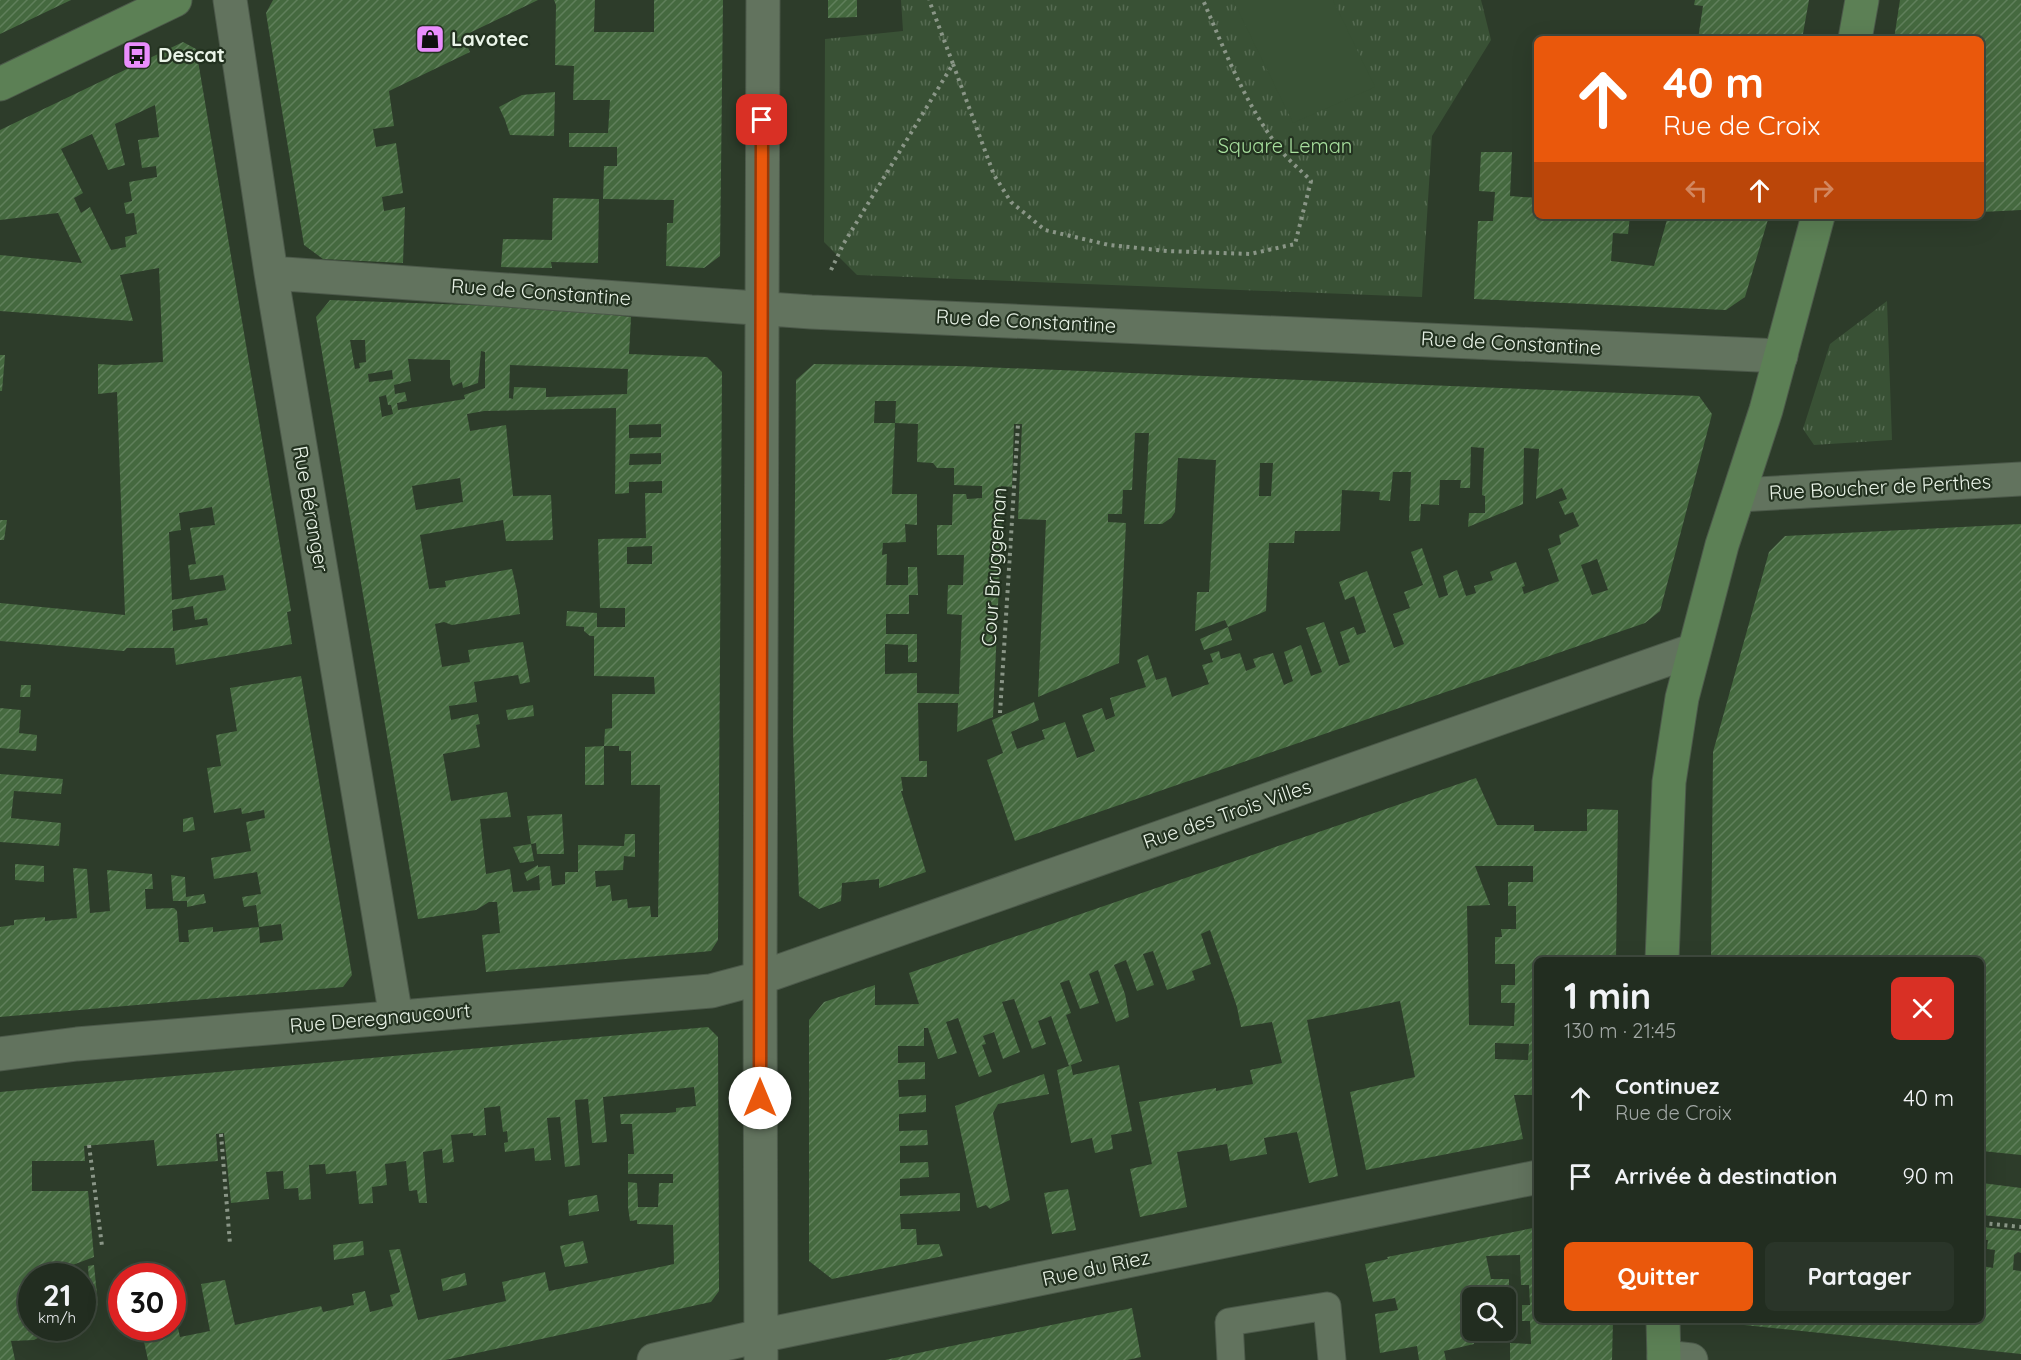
<!DOCTYPE html>
<html lang="fr">
<meta charset="utf-8">
<style>
:root{--surface:#222d20;--page:#2a3529;--text:#f1f3f6;--muted:#a2a8a5;--line:#3f493e;--accent:#ea580c}
body{margin:0;font-family:Quicksand,sans-serif;background:var(--page);color:var(--text);height:100vh;display:flex;flex-direction:column;font-size:22px;white-space:nowrap}
*{box-sizing:border-box;margin:0}
p{font-size:20px;color:var(--muted)}
.icon{flex:none;width:33px;height:33px;fill:none;stroke:currentColor;stroke-width:2;stroke-linecap:round;stroke-linejoin:round}
.map{position:relative;flex:1;overflow:hidden}
.side{position:absolute;left:1534px;top:957px;width:450px;height:366px;display:flex;flex-direction:column;background:var(--surface);border-radius:9px;box-shadow:0 6px 24px #0002,0 0 0 2px var(--line)}
.side>*{flex:none}
.guide{position:absolute;left:1534px;top:36px;width:450px;height:183px;border-radius:9px;box-shadow:0 6px 24px #0002,0 0 0 2px var(--line);background:#ea580c;color:#fff;overflow:hidden}
.tools{position:absolute;left:1462px;top:1287px;display:grid;gap:12px}
.tools a{display:grid;place-items:center;width:54px;height:54px;border-radius:9px;background:var(--surface);box-shadow:0 6px 24px #0002,0 0 0 2px var(--line);font-size:30px}
.speed{position:absolute;left:18px;top:1263px;display:flex;gap:12px;font-size:30px;font-weight:700;text-align:center}
.speed>*{display:grid;place-content:center;width:78px;height:78px;border-radius:50%;background:var(--surface);box-shadow:0 6px 24px #0002,0 0 0 2px var(--line);line-height:1}
.speed small{font-size:15px;font-weight:400}
.speed .limit{border:9px solid #d22;background:#fff;color:#111}
.pin{position:absolute;display:grid;place-items:center;width:51px;height:51px;color:#fff;margin:-26px;border-radius:12px;box-shadow:0 3px 9px #0006}
.me{position:absolute;width:66px;margin:-33px;rotate:0deg;stroke-linejoin:round;filter:drop-shadow(0 0 4px #0008)}
.turn{display:flex;align-items:center;gap:21px;height:126px;padding:0 30px;font-size:27px}
.turn .icon{width:78px;height:78px;stroke-width:2.5}
.turn b{display:block;font-size:42px;line-height:51px}
.lanes{display:flex;align-items:center;height:57px;padding:0 30px;background:#0003;justify-content:center;gap:30px;direction:ltr}
.lanes .off{opacity:.35}
.round{display:grid;place-items:center;flex:none;width:63px;height:63px;border-radius:9px;background:var(--page)}
.head{display:flex;align-items:center;justify-content:space-between;height:102px;padding:0 30px}
h1{font-size:36px;font-weight:700;line-height:45px}
.primary-button{display:flex;gap:12px;margin-top:auto;padding:12px 30px}
.primary-button a{flex:1;height:69px;border-radius:9px;background:var(--accent);color:#fff;font-size:24px;font-weight:700;line-height:69px;text-align:center}
.primary-button a+a{background:var(--page);color:var(--text)}
ul{padding:0;list-style:none}
li{display:flex;align-items:center;gap:18px;height:78px;padding:0 30px}
li div{flex:1}
li b{display:block;font-size:22px}
li em{font-style:normal}
.map>svg:first-child{display:block}
</style>
<div class="map">
<svg width="2021" height="1360" viewBox="0 0 2021 1360">
<defs>
<pattern id="grass-tufts" width="24" height="20" patternUnits="userSpaceOnUse" patternTransform="scale(1.5)"><rect width="24" height="20" fill="#395135"/><path d="M3 7l-1-3M5 7V3M7 7l1-3M15 17l-1-3M17 17v-4M19 17l1-3" fill="none" stroke="#566b52"/></pattern>
<pattern id="building-hatch" width="6" height="6" patternUnits="userSpaceOnUse" patternTransform="scale(1.5)"><rect width="6" height="6" fill="#45693f"/><path d="M-1 1l2-2M0 6l6-6M5 7l2-2" fill="none" stroke="#607f5b"/></pattern>
</defs>
<rect width="100%" height="100%" fill="#2d3c2a"/>
<path fill="url(#grass-tufts)" d="M901,0H1481L1491,40L1432,136L1422,297L857,275L824,242L825,39L903,31Z
M1887,301L1892,440L1814,445L1803,429L1830,344Z"/>
<path fill="#395135" d="M1233,0H1333L1375,87L1293,123Z"/>
<path fill="url(#building-hatch)" fill-rule="evenodd" d="M0,0H71L0,34Z
M273,0H538L463,36L470,52L389,91L394,126L373,129L376,147L396,143L403,193L382,197L384,211L405,207L403,263L323,259L304,245L266,13Z
M554,0H595L594,32H654V0H723L720,256L704,268L666,266L667,223H673L674,200L603,199L604,166H617V147H569V133H608L610,100H573L574,66L555,65L556,5Z
M828,0H857V17L828,18Z
M1695,0H1809L1802,39H1698L1703,6L1694,5Z
M1900,0H2021V210L1982,212V39H1894Z
M183,42L196,49L291,611L287,612L292,644L176,665L174,648H127L124,651L0,641V603L125,615L117,392L98,394V364L115,365L163,362L159,268L120,275L133,321L0,311V255L82,263L58,213L0,220V130ZM155,105L159,137L138,140L142,168L156,166L157,177L129,182L132,201L124,203L126,214L134,213L137,234L125,237L126,247L111,250L90,207L81,213L74,198L83,193L61,149L92,134L108,170L125,165L115,124ZM212,507L215,525L190,528L196,564L188,565L190,580L223,575L226,590L172,600L169,532L181,530L179,513ZM193,606L195,620L207,618L208,625L173,631L172,610Z
M555,92L554,136L510,135L505,120L499,107L522,95Z
M1481,152H1512L1510,196L1538,198V216H1630L1628,234L1613,233L1611,261L1654,266L1668,216H1769L1745,297L1726,310L1474,299L1478,221H1493L1495,192L1479,191Z
M553,198L599,199L598,263L551,262L552,268L501,267L503,239L552,240Z
M330,300L550,308L631,317L629,354L707,357L722,372L718,940L711,951L486,972L482,935L500,933L497,902H489L476,910L418,919L316,317ZM350,340H365L366,362L359,363L360,368L355,369ZM481,351L485,352V388L464,395L465,399L398,410L397,403L407,401L405,392L395,394L394,385L411,381L408,359L450,360V377L453,386L462,382L463,388L478,383ZM510,365L628,369L627,394L546,397V388L514,387L513,399L509,398ZM392,370L393,379L369,382L368,374ZM386,395L388,405H391L393,414L382,417L379,397ZM616,408L615,494L629,493V482L662,481V493H645L646,538L598,539L600,608H625V627H597V613L567,611L566,626L584,627V631L590,636H594V676L654,677L655,694H612V728L605,729L604,746H619V751H631V785H660L658,917H651L650,906L628,908L627,899L612,901L610,885L596,887L595,871L623,870L624,856L635,857V834H625L624,846L578,845V872H565V884L552,886L550,866L538,867V865L524,873L527,881L539,875L540,890L513,892L510,869L486,874L480,819L511,817L507,792L451,801L443,754L480,747L476,725L480,724L478,714L451,720L449,706L477,702L474,682L518,675L520,684L530,682L523,642L468,650L470,662L442,667L435,624L444,622L452,625L520,614L517,591L512,569L445,581L446,587L429,589L420,535L503,520L506,541L553,540L551,495L513,496L506,425L470,431L467,414L484,411ZM661,424V437L629,438V425ZM661,453V464L629,465L630,454ZM460,478L463,502L416,510L412,486ZM652,546V564H627V547Z
M0,355H5L2,391H0Z
M814,364L958,366L1699,396L1712,414L1660,611L1645,623L1015,841L987,760L1003,753L992,720L1034,702L1039,720L1011,732L1017,749L1045,739L1042,730L1065,722L1077,758L1095,751L1082,715L1102,708L1106,720L1115,716L1110,698L1146,687L1137,660L1148,655L1156,680L1166,677L1172,697L1209,684L1202,665L1213,662L1210,654L1219,651L1221,659L1240,653L1246,671L1256,667L1253,659L1273,653L1284,685L1293,681L1284,652L1301,645L1311,676L1322,672L1306,628L1324,622L1339,666L1350,662L1340,632L1354,627L1357,635L1366,632L1354,596L1345,600L1339,582L1367,571L1394,648L1404,644L1393,614L1410,608L1404,592L1423,585L1411,552L1422,548L1439,598L1448,595L1443,576L1457,570L1466,596L1476,593L1474,586L1493,580L1490,572L1516,562L1525,586L1522,587L1524,594L1559,581L1548,549L1561,544L1559,535L1579,526L1573,512L1565,515L1559,502L1567,499L1562,488L1536,499L1539,449L1524,448L1523,504L1468,527L1469,513H1485V496L1482,495L1484,448L1471,447L1470,488H1460L1461,480H1440L1439,505L1421,504L1420,521H1409L1411,472H1393L1390,501L1379,500L1380,492L1342,490L1340,531H1295L1294,543H1269L1266,611L1228,627L1225,620L1195,631L1197,592H1209L1216,460L1178,458L1175,512L1171,518L1162,524H1144L1149,433H1135L1132,490H1123L1122,514H1108V522L1126,523L1119,663L1038,697L1046,520L1018,519L1022,424H1014L1012,487L1001,486L1000,518L1002,517L993,717L957,732L958,703H918L919,761H927V777H901L903,791H901L926,872L879,888V879L842,883L841,901L819,909L799,896L793,732L796,380ZM875,401H896L895,423L918,424L917,462L933,463L937,468H954V485L982,486V498L967,499L966,494H953L952,525H937V555H964L963,585H948L947,614L962,615L959,694L917,693V673L885,674V644L908,645V662H917V634H886V614H909V595H918L917,567H908V585H886L887,554L882,555L883,543L906,542L905,524L917,525V494H892L895,423H874ZM1260,463H1273L1271,496H1259ZM1597,559L1608,590L1592,595L1581,565Z
M0,520H7L4,540H0Z
M2021,524V1155L1982,1151V960H1711L1713,752L1769,552L1785,536Z
M1228,627L1232,640L1204,650L1200,639Z
M301,676L352,975L343,987L0,1017V927L14,925V920L45,917V921L77,918L73,868L87,869L90,913L110,911L107,870L152,874L153,889H145L146,909L174,908L177,911L179,942H189L188,930L213,927V932L259,927L256,905L244,907L242,897L261,894L257,872L214,879L211,858L251,851L246,822L265,818L264,810L242,814L241,808L214,813L207,768L221,766L216,735L237,731L230,688ZM281,924L283,940L260,943L259,927Z
M21,685H31L30,697H20Z
M533,705L534,716L508,720L506,710Z
M0,708L21,710L19,733L37,735L36,751L0,748Z
M604,746V785H585V747Z
M0,774L63,779L61,794L14,791L11,818L61,823L59,846L0,842Z
M1476,778L1497,825H1534V831H1587V809L1618,810L1616,960H1538V1095H1514L1523,1139L1366,1170L1350,1092L1415,1077L1400,1001L1307,1020L1338,1176L1309,1183L1297,1132L1264,1138L1267,1154L1230,1161L1227,1144L1177,1152L1187,1207L1140,1217L1130,1169L1152,1164L1139,1102L1216,1088V1091L1253,1084L1250,1070L1282,1063L1272,1022L1241,1027L1237,1007L1210,930L1201,934L1211,964L1192,971L1195,980L1167,990L1153,951L1143,954L1154,985L1137,991L1126,960L1114,965L1125,994L1129,1017L1116,1022L1098,970L1089,974L1099,1003L1080,1009L1069,980L1060,983L1071,1013L1066,1015L1082,1061L1071,1065L1073,1075L1119,1065L1132,1131L1111,1135L1113,1149L1095,1153L1092,1138L1071,1143L1057,1070L1069,1066L1051,1016L1038,1021L1046,1044L1032,1049L1014,999L1002,1002L1020,1052L1003,1059L994,1032L983,1036L986,1044L982,1045L992,1072L979,1077L958,1018L946,1022L957,1053L938,1059L928,1028H924V1046H898V1063L925,1062V1079L898,1080L899,1097L926,1095V1112L899,1114V1131L927,1130L928,1145L900,1146V1163L928,1162L929,1177L900,1179V1196L960,1193V1211L900,1214L901,1229H916L917,1245L939,1244L943,1256L832,1279L809,1261V1020L824,1002L875,985V1005L919,1004L909,973ZM1475,866H1533V882H1508V906H1516V929H1501L1502,937H1495V964H1515V985H1501V1003H1515L1514,1026L1469,1025L1467,906L1490,905ZM1495,1043L1529,1044L1528,1060L1495,1059Z
M562,814L564,854H537L536,843L531,844L527,816Z
M193,817L195,830L183,832V819Z
M531,844L534,861L520,863L513,847Z
M15,864L44,866V882L15,880Z
M171,875L185,877L186,897L204,894L206,903L187,907V901H173Z
M708,1027L718,1037L719,1291L711,1302L445,1360H148L141,1328H172L173,1306L180,1337L210,1331L201,1284L225,1280L235,1325L321,1306L323,1312L354,1305L352,1294L365,1291L370,1312L393,1306L390,1295L400,1292L389,1250L400,1249L418,1320L506,1301L502,1282L545,1272L549,1291L674,1264L673,1225L637,1224V1220L630,1221L628,1207V1182L637,1183L638,1207H658L659,1183H673V1174H628V1154H634L632,1124H621L620,1114L668,1113L676,1112V1108L696,1106L694,1087L603,1097L607,1142L592,1143L588,1099L575,1100L580,1165L565,1167L560,1117L547,1118L551,1160L535,1161L534,1148L505,1152L504,1143L508,1142L507,1131L503,1132L500,1106L484,1108L486,1135L473,1136V1133L451,1135L454,1162L443,1163L442,1149L423,1152L427,1203H419L417,1190L409,1191L406,1161L385,1164L387,1185L372,1187L373,1203L359,1204L356,1171L326,1174L325,1164L309,1165L311,1199L299,1200L298,1188L284,1189L283,1171L266,1172L269,1199L231,1203L224,1133L216,1134L218,1161L157,1166L154,1140L84,1146L85,1161H32V1191H88L94,1257L51,1273V1276H32V1328H57L34,1340L11,1341L15,1360H0V1092Z
M1044,1074L1049,1094L998,1104L993,1113L1010,1200L990,1209L986,1205L977,1208L955,1106Z
M1982,1183L2021,1188V1219L1982,1215Z
M1068,1189L1076,1230L1052,1234L1044,1193Z
M597,1195L599,1211L569,1216L568,1200Z
M1538,1227V1320H1613L1612,1360H1510V1343L1531,1344L1530,1321H1522V1305H1530L1529,1285H1521L1520,1255L1486,1256L1491,1279H1509V1285L1492,1286L1495,1298H1473V1330H1471L1474,1344L1444,1351L1446,1360H1419L1417,1346L1380,1353L1375,1314L1398,1310L1395,1298L1373,1302L1365,1264L1388,1259L1387,1257Z
M1982,1227L2021,1231V1253L2018,1252L2014,1255L2013,1270L2021,1271V1354L1725,1323L1722,1320H1982V1266L1993,1268L1995,1250L1987,1249L1988,1240H1982Z
M363,1241L364,1255L334,1260L333,1245Z
M583,1241L588,1263L565,1267L560,1246Z
M94,1265L98,1305L82,1314V1284L89,1281L88,1266Z
M465,1273L467,1285L443,1291L441,1279Z
M1132,1308L1141,1357L1127,1360H885Z"/>
<g fill="none" stroke-linecap="round" stroke-linejoin="round">
<g stroke="#4c594a" stroke-width="29">
<path id="lane" d="M1231,1360L1229,1322L1327,1306L1332,1360"/>
</g>
<g stroke="#4c594a" stroke-width="35">
<path id="street" d="M230,0L271,273L396,1017
M271,273L811,312L1781,356
M1739,495L2021,479
M0,1054L77,1044L711,991L760,978L1694,650
M1664,1357L1691,1360
M654,1360L760,1336L1538,1177
M761,1360L760,978L763,0"/>
</g>
<g stroke="#4c594a" stroke-width="35">
<path id="secondary" d="M1855,39L1862,0
M0,84L175,0
M1662,960L1669,782L1682,698L1722,545L1766,410L1818,216
M1663,1320L1664,1360"/>
</g>
<path stroke="#8a9687" stroke-width="4" stroke-dasharray="3 4.5" stroke-linecap="butt" d="M953,64L994,175L1011,202L1045,230L1109,245L1167,251L1250,254L1295,244L1311,181C1300,169 1285,158 1276,144C1244,101 1224,49 1203,0
M831,270L844,243L953,64L929,0
M1000,713L1018,424
M221,1134L230,1244
M89,1145L102,1246
M1982,1223L2021,1227"/>
<use href="#lane" stroke="#62735e" stroke-width="27"/>
<use href="#street" stroke="#62735e" stroke-width="33"/>
<use href="#secondary" stroke="#5c8055" stroke-width="33"/>
</g>
<g fill="none" stroke-linecap="round" stroke-linejoin="round">
<g stroke="#983908" stroke-width="15">
<path id="route" d="M760,1098L762,120"/>
</g>
<use href="#route" stroke="#ea580c" stroke-width="10"/>
</g>
<defs>
<g id="shop-square" transform="scale(1.5)"><rect x="-9" y="-9" width="18" height="18" rx="4" fill="#ea8dfd" stroke="#233220"/><path d="M-5-2.5h2.3a2.7 3.5 0 0 1 5.4 0H5L5.5 6h-11ZM-1.5-2.5h3a1.5 2.3 0 0 0-3 0Z" fill="#111"/></g>
<g id="bus-square" transform="scale(1.5)"><rect x="-9" y="-9" width="18" height="18" rx="4" fill="#ea8dfd" stroke="#233220"/><path d="M-5-6H5V4H4V6H2V4H-2V6H-4V4H-5ZM-3.5-4V0h7V-4ZM-3.5 1.2v1.5H-2V1.2ZM2 1.2v1.5H3.5V1.2Z" fill="#111"/></g>
</defs>
<g fill-rule="evenodd">
<use href="#shop-square" x="430" y="39"/>
<use href="#bus-square" x="137" y="55"/>
</g>
<g text-anchor="middle" stroke-width="4.5" stroke-linejoin="round" paint-order="stroke">
<g font-size="20" font-weight="bold" fill="#eaf4e8" stroke="#233220" text-anchor="start">
<text x="451" y="46">Lavotec</text>
<text x="158" y="62">Descat</text>
</g>
<g font-size="20" fill="#a7df9d" stroke="#233220">
<text x="1285" y="153">Square Leman</text>
</g>
<g font-size="20" fill="#eaf4e8" stroke="#233220">
<text transform="translate(541 292) rotate(4)" y="7">Rue de Constantine</text>
<text transform="translate(1026 321) rotate(3)" y="7">Rue de Constantine</text>
<text transform="translate(1511 343) rotate(3)" y="7">Rue de Constantine</text>
<text transform="translate(1880 487) rotate(-3)" y="7">Rue Boucher de Perthes</text>
<text transform="translate(311 509) rotate(80)" y="7">Rue Béranger</text>
<text transform="translate(994 567) rotate(-86)" y="7">Cour Bruggeman</text>
<text transform="translate(1227 814) rotate(-19)" y="7">Rue des Trois Villes</text>
<text transform="translate(380 1018) rotate(-5)" y="7">Rue Deregnaucourt</text>
<text transform="translate(1096 1268) rotate(-12)" y="7">Rue du Riez</text>
</g>
</g>
</svg>
<div class="tools">
<a><svg class="icon" aria-label="search" viewBox="0 0 24 24"><circle cx="10" cy="10" r="6"/><path d="M15 15l6 6"/></svg></a>
</div>
<div class="speed"><div>21<small>km/h</small></div><div class="limit">30</div></div>
<div class="pin" style="left:762px;top:120px;background:#d93025"><svg class="icon" aria-label="arrive" viewBox="0 0 24 24"><path d="M6 21V4h12l-3 4 3 4H6"/></svg></div>
<svg class="me" style="left:760px;top:1098px" viewBox="-20 -20 40 40"><circle r="19" fill="#fff"/><path d="M0-13L10 11 0 6-10 11z" fill="#ea580c"/></svg>
<div class="guide">
<div class="turn"><svg class="icon" aria-label="ahead" viewBox="0 0 24 24"><path d="M12 20V5M6 11l6-6 6 6"/></svg><div><b>40 m</b>Rue de Croix</div></div>
<div class="lanes"><svg class="icon off" aria-label="left" viewBox="0 0 24 24"><path d="M17 20v-9H6M10 6l-5 5 5 5"/></svg><svg class="icon" aria-label="ahead" viewBox="0 0 24 24"><path d="M12 20V5M6 11l6-6 6 6"/></svg><svg class="icon off" aria-label="right" viewBox="0 0 24 24"><path d="M7 20v-9h11M14 6l5 5-5 5"/></svg></div>
</div>
<section class="side">
<div class="head"><div><h1>1 min</h1><p>130 m · 21:45</p></div><a class="round" style="background:#d93025;color:#fff"><svg class="icon" aria-label="close" viewBox="0 0 24 24"><path d="M6 6l12 12M18 6L6 18"/></svg></a></div>
<ul>
<li><svg class="icon" aria-label="ahead" viewBox="0 0 24 24"><path d="M12 20V5M6 11l6-6 6 6"/></svg><div><b>Continuez</b><p>Rue de Croix</p></div><em>40 m</em></li>
<li><svg class="icon" aria-label="arrive" viewBox="0 0 24 24"><path d="M6 21V4h12l-3 4 3 4H6"/></svg><div><b>Arrivée à destination</b></div><em>90 m</em></li>
</ul>
<div class="primary-button"><a>Quitter</a><a>Partager</a></div>
</section>
</div>
